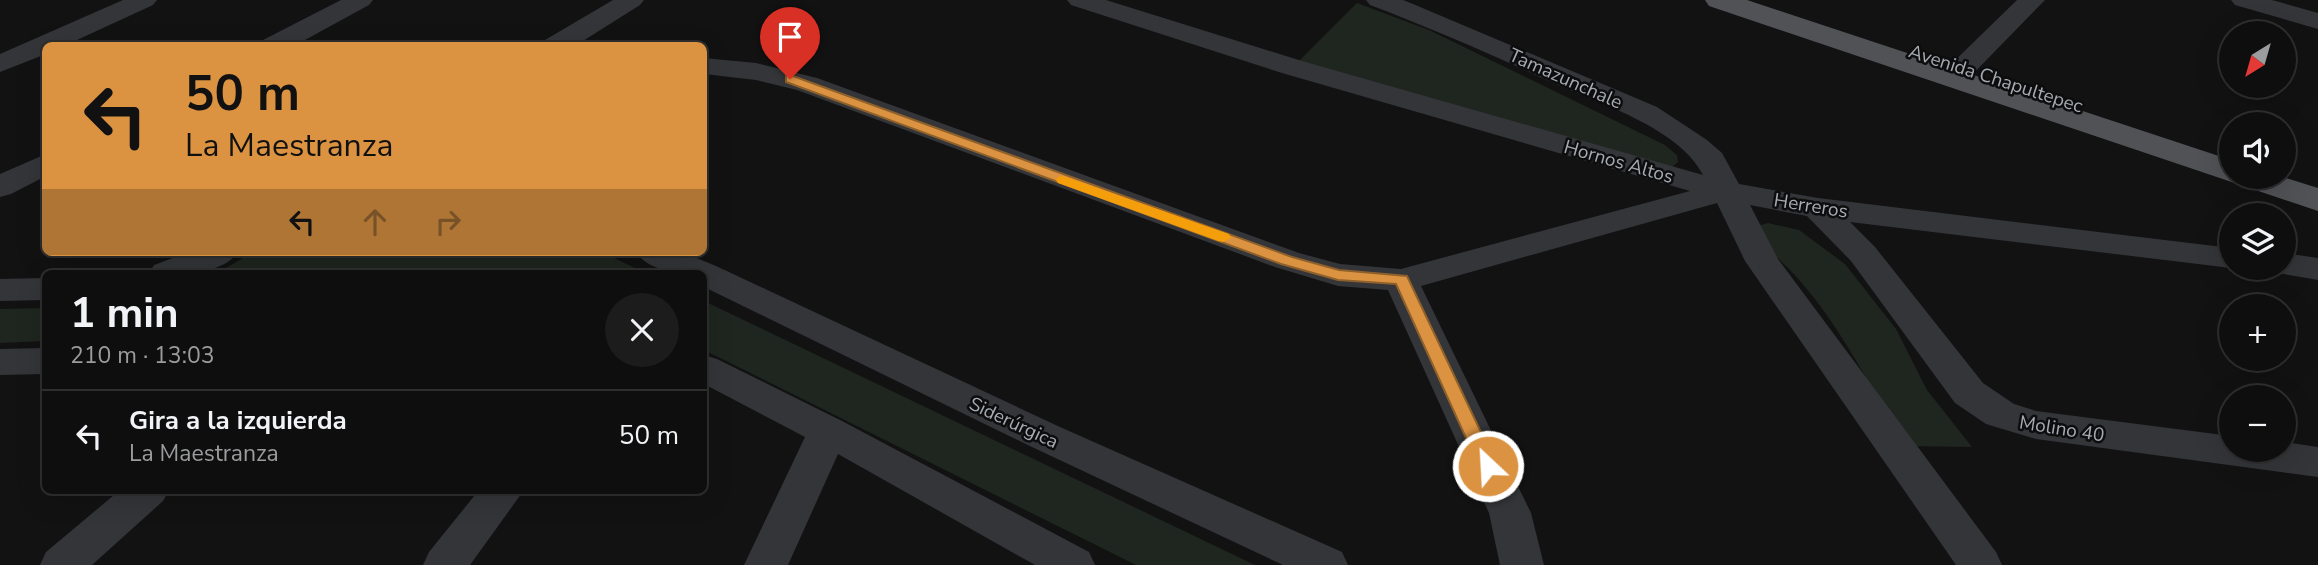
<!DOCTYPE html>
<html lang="es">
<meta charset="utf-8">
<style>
:root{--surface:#0e0e0e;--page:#1c1c1c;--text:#f1f3f6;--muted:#9b9c9e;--line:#2e2e2e}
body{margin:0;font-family:"Nunito Sans",sans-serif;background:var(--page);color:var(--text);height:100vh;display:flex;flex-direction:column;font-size:26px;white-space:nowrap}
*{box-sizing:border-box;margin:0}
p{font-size:23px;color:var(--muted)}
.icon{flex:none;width:38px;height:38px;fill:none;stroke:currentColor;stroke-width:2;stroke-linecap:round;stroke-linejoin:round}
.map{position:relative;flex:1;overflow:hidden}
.drawer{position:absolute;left:42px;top:270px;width:665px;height:224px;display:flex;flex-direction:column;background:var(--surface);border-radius:10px;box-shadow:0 7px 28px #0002,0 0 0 2px var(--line)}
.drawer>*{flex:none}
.banner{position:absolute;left:42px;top:42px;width:665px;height:214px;border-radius:10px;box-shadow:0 7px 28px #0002,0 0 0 2px var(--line);background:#db9342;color:#111;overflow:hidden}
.needle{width:46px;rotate:217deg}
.buttons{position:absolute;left:2219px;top:21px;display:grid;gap:14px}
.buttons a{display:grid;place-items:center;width:77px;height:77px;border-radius:50%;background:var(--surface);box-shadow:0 7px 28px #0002,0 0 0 2px var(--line);font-size:35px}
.pin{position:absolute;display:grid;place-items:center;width:60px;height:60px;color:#fff;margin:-72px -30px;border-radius:50% 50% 50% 0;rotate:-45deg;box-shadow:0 0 7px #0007}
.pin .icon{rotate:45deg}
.me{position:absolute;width:77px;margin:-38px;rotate:335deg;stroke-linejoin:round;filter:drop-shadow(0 0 5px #0008)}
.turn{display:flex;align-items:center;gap:24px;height:147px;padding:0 28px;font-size:32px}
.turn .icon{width:91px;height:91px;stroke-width:2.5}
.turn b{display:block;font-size:49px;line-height:60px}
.lanes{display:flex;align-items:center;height:66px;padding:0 28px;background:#0003;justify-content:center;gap:35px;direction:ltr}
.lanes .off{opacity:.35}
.round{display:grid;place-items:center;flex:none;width:74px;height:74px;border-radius:37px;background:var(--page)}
.headline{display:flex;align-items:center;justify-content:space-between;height:119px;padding:0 28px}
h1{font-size:42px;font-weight:700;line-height:52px}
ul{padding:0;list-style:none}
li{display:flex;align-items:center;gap:21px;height:91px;padding:0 28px;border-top:2px solid var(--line)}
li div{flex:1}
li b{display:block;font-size:26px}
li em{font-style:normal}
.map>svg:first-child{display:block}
</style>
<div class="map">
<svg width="2318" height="565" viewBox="0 0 2318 565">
<rect width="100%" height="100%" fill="#121213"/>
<path fill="#1f251f" d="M1357,3L1429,30L1665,145L1677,155L1678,162L1672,167L1299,61Z
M1768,223L1799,230L1845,264L1896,329L1927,390L1972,447L1905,446C1863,375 1826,294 1760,243L1757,226Z
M253,252H602L645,273H218Z
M704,301L1255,565H1136L704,350Z
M45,308V341L0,343V309Z"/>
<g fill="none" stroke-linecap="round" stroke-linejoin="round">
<path fill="#333538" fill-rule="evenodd" d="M123,0H157L153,5L64,46H46V54L0,72V54Z
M341,0H373L369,5L294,46H260L263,40Z
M613,0H644L640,5L575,46H542L545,40Z
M1067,0H1106L1302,61L1703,175C1679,127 1595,102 1549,81C1490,54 1431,28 1370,5L1366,0H1403L1413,4L1657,107L1707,140L1722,153L1739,184L1818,198L2231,248V268H2234H2231L1850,222L1875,247L1983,383L2014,404L2036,411L2231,436V450H2284V442L2318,447V477L2036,439L1986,424L1955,403L1851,261L1807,216L1750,205L1778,259L1996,552L2002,565H1956L1745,261L1717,203L1421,286L1531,513L1544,565H1500L1489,513L1388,290L1338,286L1275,267L797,90L756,80L704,74V58L756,63L817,78L1299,253L1340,264L1401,269L1690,191L1282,73L1071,5Z
M2017,0H2045L1963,84L1953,86L1943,84L1939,78L1943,72Z
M2231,0H2272L2318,13V29L2235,5Z
M46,154V176L11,194L0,197V174Z
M189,252H238C221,277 175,273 149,273L154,265Z
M636,252H682L716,266L1060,427L1342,552L1348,565H1283L1032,447L704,287V273C680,273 650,273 636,252Z
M2284,253L2318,258V280L2272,272L2269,268H2284Z
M46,278V300L0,301V279Z
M46,348V374L0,375V349Z
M704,355L717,359L842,421L1089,552L1095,565H1035L838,454L788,565H744L805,437L704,384Z
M120,490H169L163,501L92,565H40L46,552Z
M479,490H524L470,565H423L429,552Z"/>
<path fill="#505256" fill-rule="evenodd" d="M1705,0H1747L2231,160V177H2283L2318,188V211L1709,6Z"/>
</g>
<path fill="#db9342" stroke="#8e602b" stroke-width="2" d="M790,75L1292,257L1339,270L1407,276L1497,466L1495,471H1481L1396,284L1338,280L1281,264L786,82V76Z"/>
<path fill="#f59e0b" d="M1063,176L1229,234L1231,238L1223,242L1218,241L1058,183L1056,180L1058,177Z"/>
<g text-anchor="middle" stroke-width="5" stroke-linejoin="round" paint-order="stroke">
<g font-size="19" fill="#a5abb2" stroke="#0d0d0e">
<text transform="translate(1566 78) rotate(24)" y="7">Tamazunchale</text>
<text transform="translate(1996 78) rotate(18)" y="7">Avenida Chapultepec</text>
<text transform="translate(1619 161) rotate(16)" y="7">Hornos Altos</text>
<text transform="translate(1811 205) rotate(9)" y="7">Herreros</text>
<text transform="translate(1014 422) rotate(25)" y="7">Siderúrgica</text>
<text transform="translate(2062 428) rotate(9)" y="7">Molino 40</text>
</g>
</g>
</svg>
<div class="buttons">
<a><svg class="needle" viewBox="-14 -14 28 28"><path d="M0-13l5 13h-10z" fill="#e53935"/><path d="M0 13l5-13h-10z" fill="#9b9c9e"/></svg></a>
<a><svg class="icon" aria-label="sound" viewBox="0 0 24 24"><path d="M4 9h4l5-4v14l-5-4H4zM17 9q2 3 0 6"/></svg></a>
<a><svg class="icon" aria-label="layers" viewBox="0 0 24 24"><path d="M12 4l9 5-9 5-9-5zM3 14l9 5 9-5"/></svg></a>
<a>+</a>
<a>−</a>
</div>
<div class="pin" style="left:790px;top:79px;background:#d93025"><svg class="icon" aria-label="arrive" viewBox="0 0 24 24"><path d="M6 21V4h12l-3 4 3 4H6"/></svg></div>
<svg class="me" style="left:1488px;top:466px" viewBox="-20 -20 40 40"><circle r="17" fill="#db9342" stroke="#fff" stroke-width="3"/><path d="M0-11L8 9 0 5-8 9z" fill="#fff"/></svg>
<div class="banner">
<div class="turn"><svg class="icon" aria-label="left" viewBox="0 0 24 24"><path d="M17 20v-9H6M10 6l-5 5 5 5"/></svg><div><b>50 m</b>La Maestranza</div></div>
<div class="lanes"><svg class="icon" aria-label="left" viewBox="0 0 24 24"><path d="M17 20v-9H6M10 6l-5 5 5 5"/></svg><svg class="icon off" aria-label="ahead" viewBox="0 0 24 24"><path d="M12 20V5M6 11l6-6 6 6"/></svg><svg class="icon off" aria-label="right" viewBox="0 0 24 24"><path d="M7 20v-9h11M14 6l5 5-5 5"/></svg></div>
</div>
<section class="drawer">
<div class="headline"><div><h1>1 min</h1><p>210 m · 13:03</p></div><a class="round"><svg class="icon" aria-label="close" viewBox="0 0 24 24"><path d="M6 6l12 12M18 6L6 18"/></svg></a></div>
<ul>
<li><svg class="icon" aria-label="left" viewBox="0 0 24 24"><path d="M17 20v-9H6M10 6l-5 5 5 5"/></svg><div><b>Gira a la izquierda</b><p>La Maestranza</p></div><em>50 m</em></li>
</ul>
</section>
</div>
